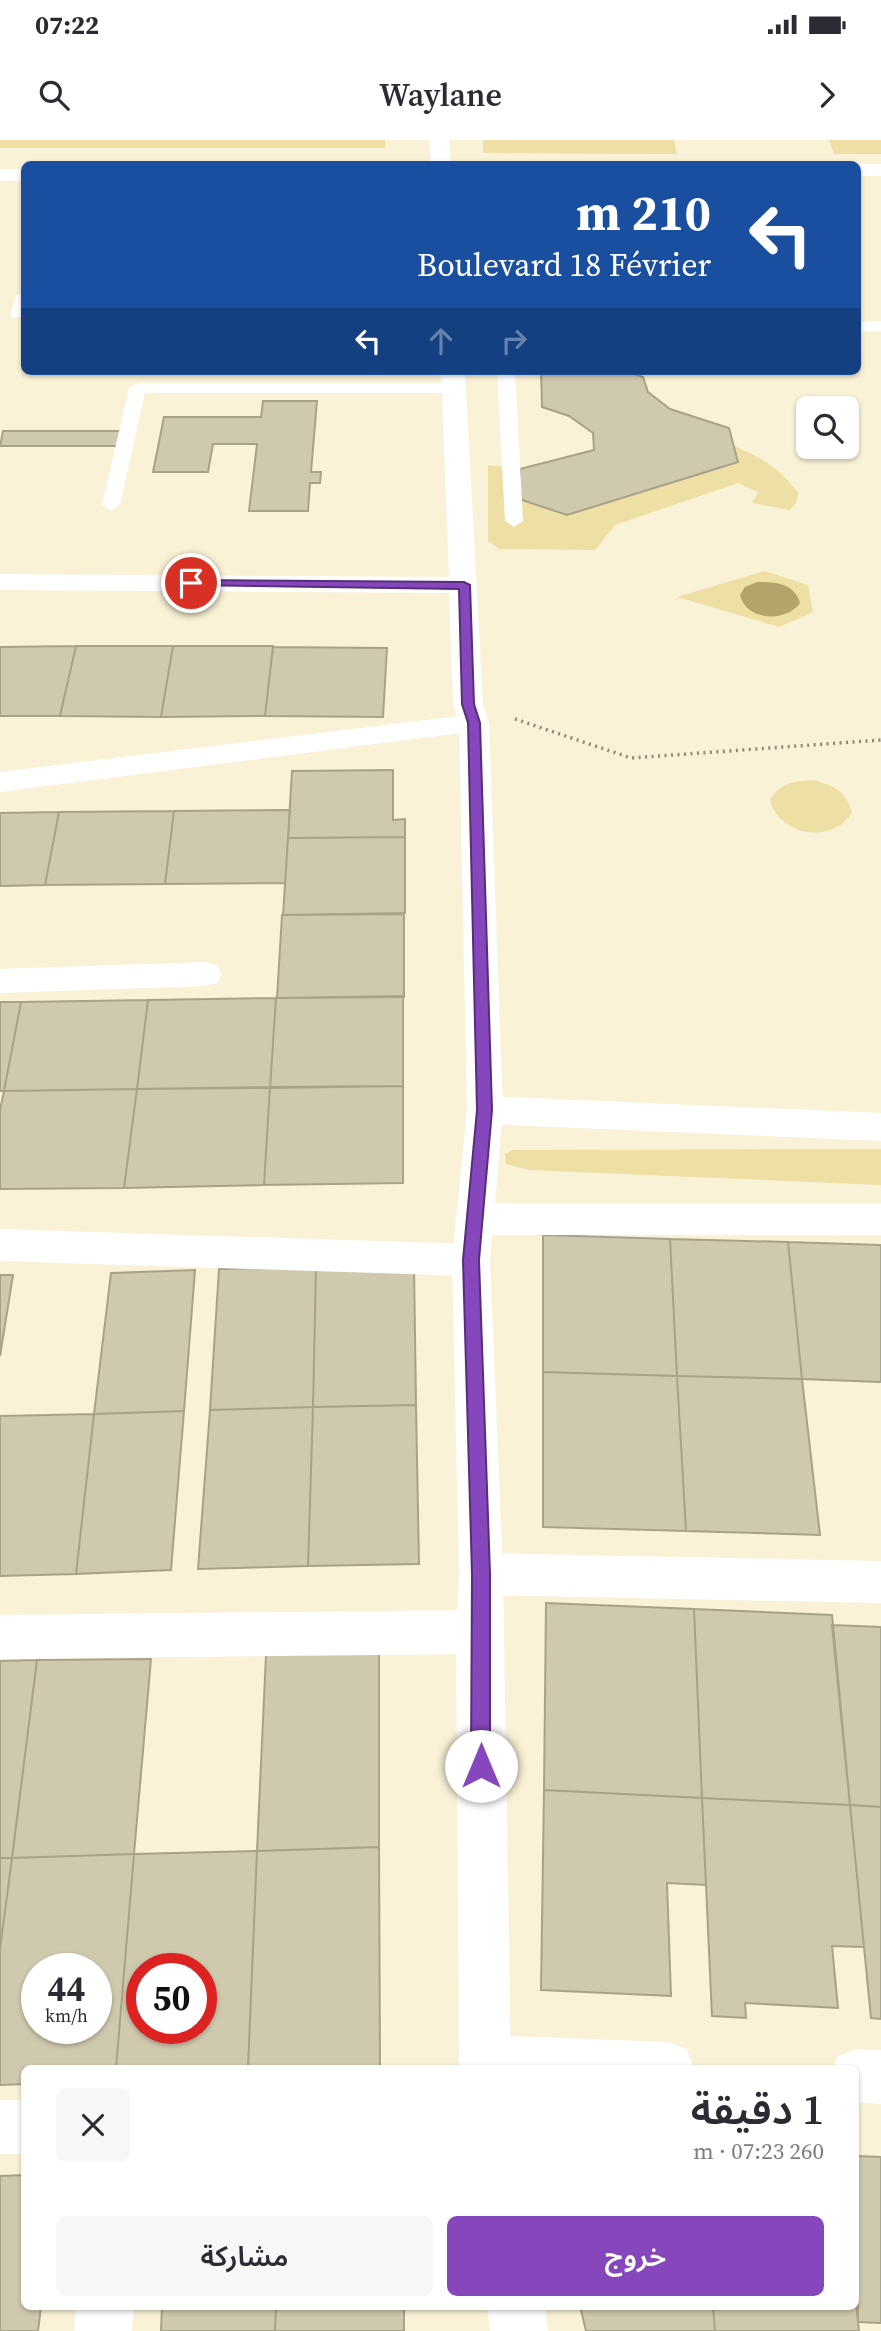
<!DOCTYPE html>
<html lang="ar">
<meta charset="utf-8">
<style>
:root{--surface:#fff;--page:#f7f7f7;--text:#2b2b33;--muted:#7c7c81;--accent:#8647bc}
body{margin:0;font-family:"Source Serif 4","Noto Sans Arabic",serif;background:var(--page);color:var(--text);direction:rtl;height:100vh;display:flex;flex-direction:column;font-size:26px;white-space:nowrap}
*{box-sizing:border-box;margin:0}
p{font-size:23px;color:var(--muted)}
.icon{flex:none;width:38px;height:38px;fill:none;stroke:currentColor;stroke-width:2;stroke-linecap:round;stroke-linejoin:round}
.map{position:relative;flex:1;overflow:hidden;direction:ltr}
.drawer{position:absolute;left:21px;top:1925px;width:838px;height:245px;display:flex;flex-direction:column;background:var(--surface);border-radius:10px;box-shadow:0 2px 5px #0004;direction:rtl}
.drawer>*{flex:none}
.hud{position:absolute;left:21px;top:21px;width:840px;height:214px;border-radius:10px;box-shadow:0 2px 5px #0004;direction:rtl;background:#1a4fa0;color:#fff;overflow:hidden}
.controls{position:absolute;left:796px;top:256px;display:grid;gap:14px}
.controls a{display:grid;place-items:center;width:63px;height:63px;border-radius:10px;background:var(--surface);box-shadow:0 2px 5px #0004;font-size:35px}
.speed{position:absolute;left:21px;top:1813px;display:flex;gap:14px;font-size:35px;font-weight:700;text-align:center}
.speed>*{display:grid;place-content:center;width:91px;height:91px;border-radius:50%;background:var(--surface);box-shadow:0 2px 5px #0004;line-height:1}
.speed small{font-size:18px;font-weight:400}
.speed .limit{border:10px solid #d22;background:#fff;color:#111}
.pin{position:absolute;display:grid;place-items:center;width:60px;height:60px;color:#fff;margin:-30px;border:4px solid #fff;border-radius:50%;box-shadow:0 2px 7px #0007}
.me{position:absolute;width:77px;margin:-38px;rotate:0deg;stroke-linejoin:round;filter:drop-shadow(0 0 5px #0008)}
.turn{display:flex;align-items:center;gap:24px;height:147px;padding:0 35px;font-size:32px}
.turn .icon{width:91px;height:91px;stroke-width:2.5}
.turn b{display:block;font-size:49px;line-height:60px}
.lanes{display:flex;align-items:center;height:66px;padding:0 35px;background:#0003;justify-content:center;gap:35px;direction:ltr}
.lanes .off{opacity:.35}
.round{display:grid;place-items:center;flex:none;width:74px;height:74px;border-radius:10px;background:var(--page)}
.overview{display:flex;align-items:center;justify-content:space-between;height:119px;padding:0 35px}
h1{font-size:42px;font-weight:600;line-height:52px}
.primary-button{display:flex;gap:14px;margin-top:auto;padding:14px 35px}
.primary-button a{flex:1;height:80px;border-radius:10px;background:var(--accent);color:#fff;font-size:28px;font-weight:600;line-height:80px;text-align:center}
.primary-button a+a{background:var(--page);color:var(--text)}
.status{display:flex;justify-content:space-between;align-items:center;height:49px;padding:0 35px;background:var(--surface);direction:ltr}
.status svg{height:19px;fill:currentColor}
header{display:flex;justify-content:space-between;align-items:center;height:91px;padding:0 35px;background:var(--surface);font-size:32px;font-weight:600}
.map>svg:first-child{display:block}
</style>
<div class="status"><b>07:22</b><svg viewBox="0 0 49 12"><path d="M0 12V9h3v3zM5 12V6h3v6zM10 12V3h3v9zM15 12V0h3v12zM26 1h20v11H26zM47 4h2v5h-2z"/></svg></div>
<header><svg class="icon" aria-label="forward" viewBox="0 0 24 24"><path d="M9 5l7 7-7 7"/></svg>Waylane<svg class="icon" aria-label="search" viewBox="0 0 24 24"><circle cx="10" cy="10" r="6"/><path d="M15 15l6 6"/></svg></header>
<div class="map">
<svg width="881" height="2191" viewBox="0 0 881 2191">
<rect width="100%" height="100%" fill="#f9f2d7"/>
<path fill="#eedfa5" d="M0,0H385V8H0Z
M483,0H674L677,14L483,13Z
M829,0H881V14H834Z
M734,306C762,318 780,328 798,353L796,363L790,370L752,363L758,352L738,343L615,385L595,410L499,409L488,401V325L520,329L519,359L567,375L737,322Z
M764,431L808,445L813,472L779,487L677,457Z
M814,640C834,646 846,651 852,672C833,705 779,696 770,660C781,642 794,641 814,640Z
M881,1009V1045L528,1030L506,1024L505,1014L513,1010Z"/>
<path fill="#b2a46a" d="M757,442C775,442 794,443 800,463C786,483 746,481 740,455L745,447Z"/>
<path fill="#cfc9ae" stroke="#a8a288" stroke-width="2" fill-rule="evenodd" d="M541,231H625L643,237L648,252L670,269L729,288L738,322L567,375L519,359L520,329L594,310L593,293L569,276L542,267Z
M263,261H317L311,332H321L320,343H310L308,371H249L257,304H213L208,332H153L164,277H261Z
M3,291H123L120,306H0Z
M76,506H173L161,577L60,576Z
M76,506L60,576H0V507Z
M173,506H273L265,576L161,577Z
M273,507L387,508L383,577L265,576Z
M393,630V680L405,679V697L288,698L292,631Z
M290,670L285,743L165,744L174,671Z
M174,671L165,744L45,745L59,672Z
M59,672L45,745L0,746V673Z
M405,697V773L283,775L288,698Z
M404,774V857L277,858L282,775Z
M403,856V946L270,948L276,858Z
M276,858L270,948L137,949L148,860Z
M148,860L137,949L4,951L21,862Z
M0,862H21L4,951H0Z
M403,946V1043L264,1045L270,947Z
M270,947L264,1045L124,1048L137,949Z
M137,949L124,1048L0,1049V970L4,951Z
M543,1095L670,1099L677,1236L543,1232Z
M670,1099L788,1102L802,1239L677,1236Z
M788,1102L881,1105V1242L802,1239Z
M414,1125L416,1265L313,1267L316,1127Z
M316,1127L313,1267L210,1270L219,1129Z
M195,1130L184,1271L94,1274L111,1133Z
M0,1135H13L0,1216Z
M543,1232L677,1236L686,1391L543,1387Z
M677,1236L802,1239L820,1395L686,1391Z
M416,1265L419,1424L308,1426L313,1267Z
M313,1267L308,1426L198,1429L210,1270Z
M184,1271L171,1430L76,1434L94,1274Z
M94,1274L76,1434L0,1436V1276Z
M546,1463L694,1469L702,1658L544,1650Z
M694,1469L832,1475L850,1665L702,1658Z
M832,1485L881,1487V1667L850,1665Z
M379,1513V1707L257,1711L266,1515Z
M151,1519L134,1714L12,1718L37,1520Z
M37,1520L12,1718H0V1521Z
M544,1650L702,1658L706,1745L667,1743L671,1856L541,1850Z
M702,1658L850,1665L864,1807L832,1806L838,1868L745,1863L746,1878L712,1876Z
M850,1665L881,1667V1879L871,1878Z
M379,1707L380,1928H248L257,1711Z
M257,1711L248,1928H116L134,1714ZM142,1829H201V1888H142Z
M134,1714L116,1928H24V1944L0,1945V1809L12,1718ZM37,1829H96V1888H37Z
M0,1718H12L0,1809Z
M856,2016L881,2017V2183L858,2182Z
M24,2035V2166H41L38,2191H0V2036Z
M856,2163L859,2191H715L713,2166H856Z
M162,2166H276L275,2191H161Z
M276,2166H404V2191H275Z
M580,2166H713L715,2191H586Z"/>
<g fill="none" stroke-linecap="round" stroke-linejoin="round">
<path stroke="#8e8977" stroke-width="3.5" stroke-dasharray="2 4.5" stroke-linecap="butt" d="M515,579L631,618L881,600"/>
<path fill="#fff" fill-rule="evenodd" d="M24,151V177L12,178L10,175L16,156Z
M881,181V191L858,192V182Z
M497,231H515L523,381L514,387L505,381Z
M138,243H453L462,248L453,253H145L120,365L111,371L102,365L129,248Z"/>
<path fill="#fff" fill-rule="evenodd" d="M474,574L484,576L489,583L484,590L0,652V632Z
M205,822L217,825L222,834L217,843L205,846L0,853V829Z
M0,1089L471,1104L485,1109L490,1120L485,1131L471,1136L0,1121Z
M481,1413L881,1421V1463L481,1455L465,1449L459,1434L465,1419Z
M479,1470L495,1476L502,1492L495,1508L479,1514L0,1519V1475Z
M484,1895L668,1902L687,1909L694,1928H461L458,1921L465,1902Z
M856,1909L881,1910V1964L856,1962V1928H833L837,1917Z
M0,1960H24V2014H0Z
M76,2166H134L132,2191H74Z"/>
<path fill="#fff" fill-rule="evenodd" d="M485,956L881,973V1001L485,984L472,980L467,970L472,960Z
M474,1063H881V1095H474L460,1090L455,1079L460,1068Z"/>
<path fill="#fff" fill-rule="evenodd" d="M429,0H449L451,24H431Z
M856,24H881V36H858Z
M0,29H24V41H0Z
M441,231H465L483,564L489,583L503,970L490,1120L503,1434L511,1928H459L456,1492L459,1434L452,1120L467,970L459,583L453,564L449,453L0,450V434L449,437Z
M487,2166H545L548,2191H490Z"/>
</g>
<path fill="#8647bc" stroke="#572e7a" stroke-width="2" d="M191,440L464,442L470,445L474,564L480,583L492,970L479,1120L490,1434V1626L488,1633L481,1636L474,1633L471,1626L472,1434L463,1120L477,970L468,583L462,564L459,449L187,445L185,443Z"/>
</svg>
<div class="controls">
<a><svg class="icon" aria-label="search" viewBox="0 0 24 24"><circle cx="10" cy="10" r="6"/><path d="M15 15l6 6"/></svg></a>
</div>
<div class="speed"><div>44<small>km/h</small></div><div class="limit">50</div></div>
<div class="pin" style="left:191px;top:443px;background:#d93025"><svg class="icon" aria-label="arrive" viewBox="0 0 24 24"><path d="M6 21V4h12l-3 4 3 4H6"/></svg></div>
<svg class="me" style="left:481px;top:1626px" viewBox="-20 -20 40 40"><circle r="19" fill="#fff"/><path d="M0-13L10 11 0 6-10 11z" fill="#8647bc"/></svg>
<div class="hud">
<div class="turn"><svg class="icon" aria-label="left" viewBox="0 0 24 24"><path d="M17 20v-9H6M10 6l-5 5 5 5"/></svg><div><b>210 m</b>Boulevard 18 Février</div></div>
<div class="lanes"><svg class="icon" aria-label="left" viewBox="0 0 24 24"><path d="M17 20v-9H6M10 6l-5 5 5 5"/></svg><svg class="icon off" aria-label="ahead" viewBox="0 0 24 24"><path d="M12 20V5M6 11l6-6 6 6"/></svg><svg class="icon off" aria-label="right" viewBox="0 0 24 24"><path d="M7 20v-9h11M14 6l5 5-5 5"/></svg></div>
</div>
<section class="drawer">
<div class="overview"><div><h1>1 دقيقة</h1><p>260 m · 07:23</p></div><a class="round"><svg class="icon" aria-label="close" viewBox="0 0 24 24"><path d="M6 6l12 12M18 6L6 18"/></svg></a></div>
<div class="primary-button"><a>خروج</a><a>مشاركة</a></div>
</section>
</div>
